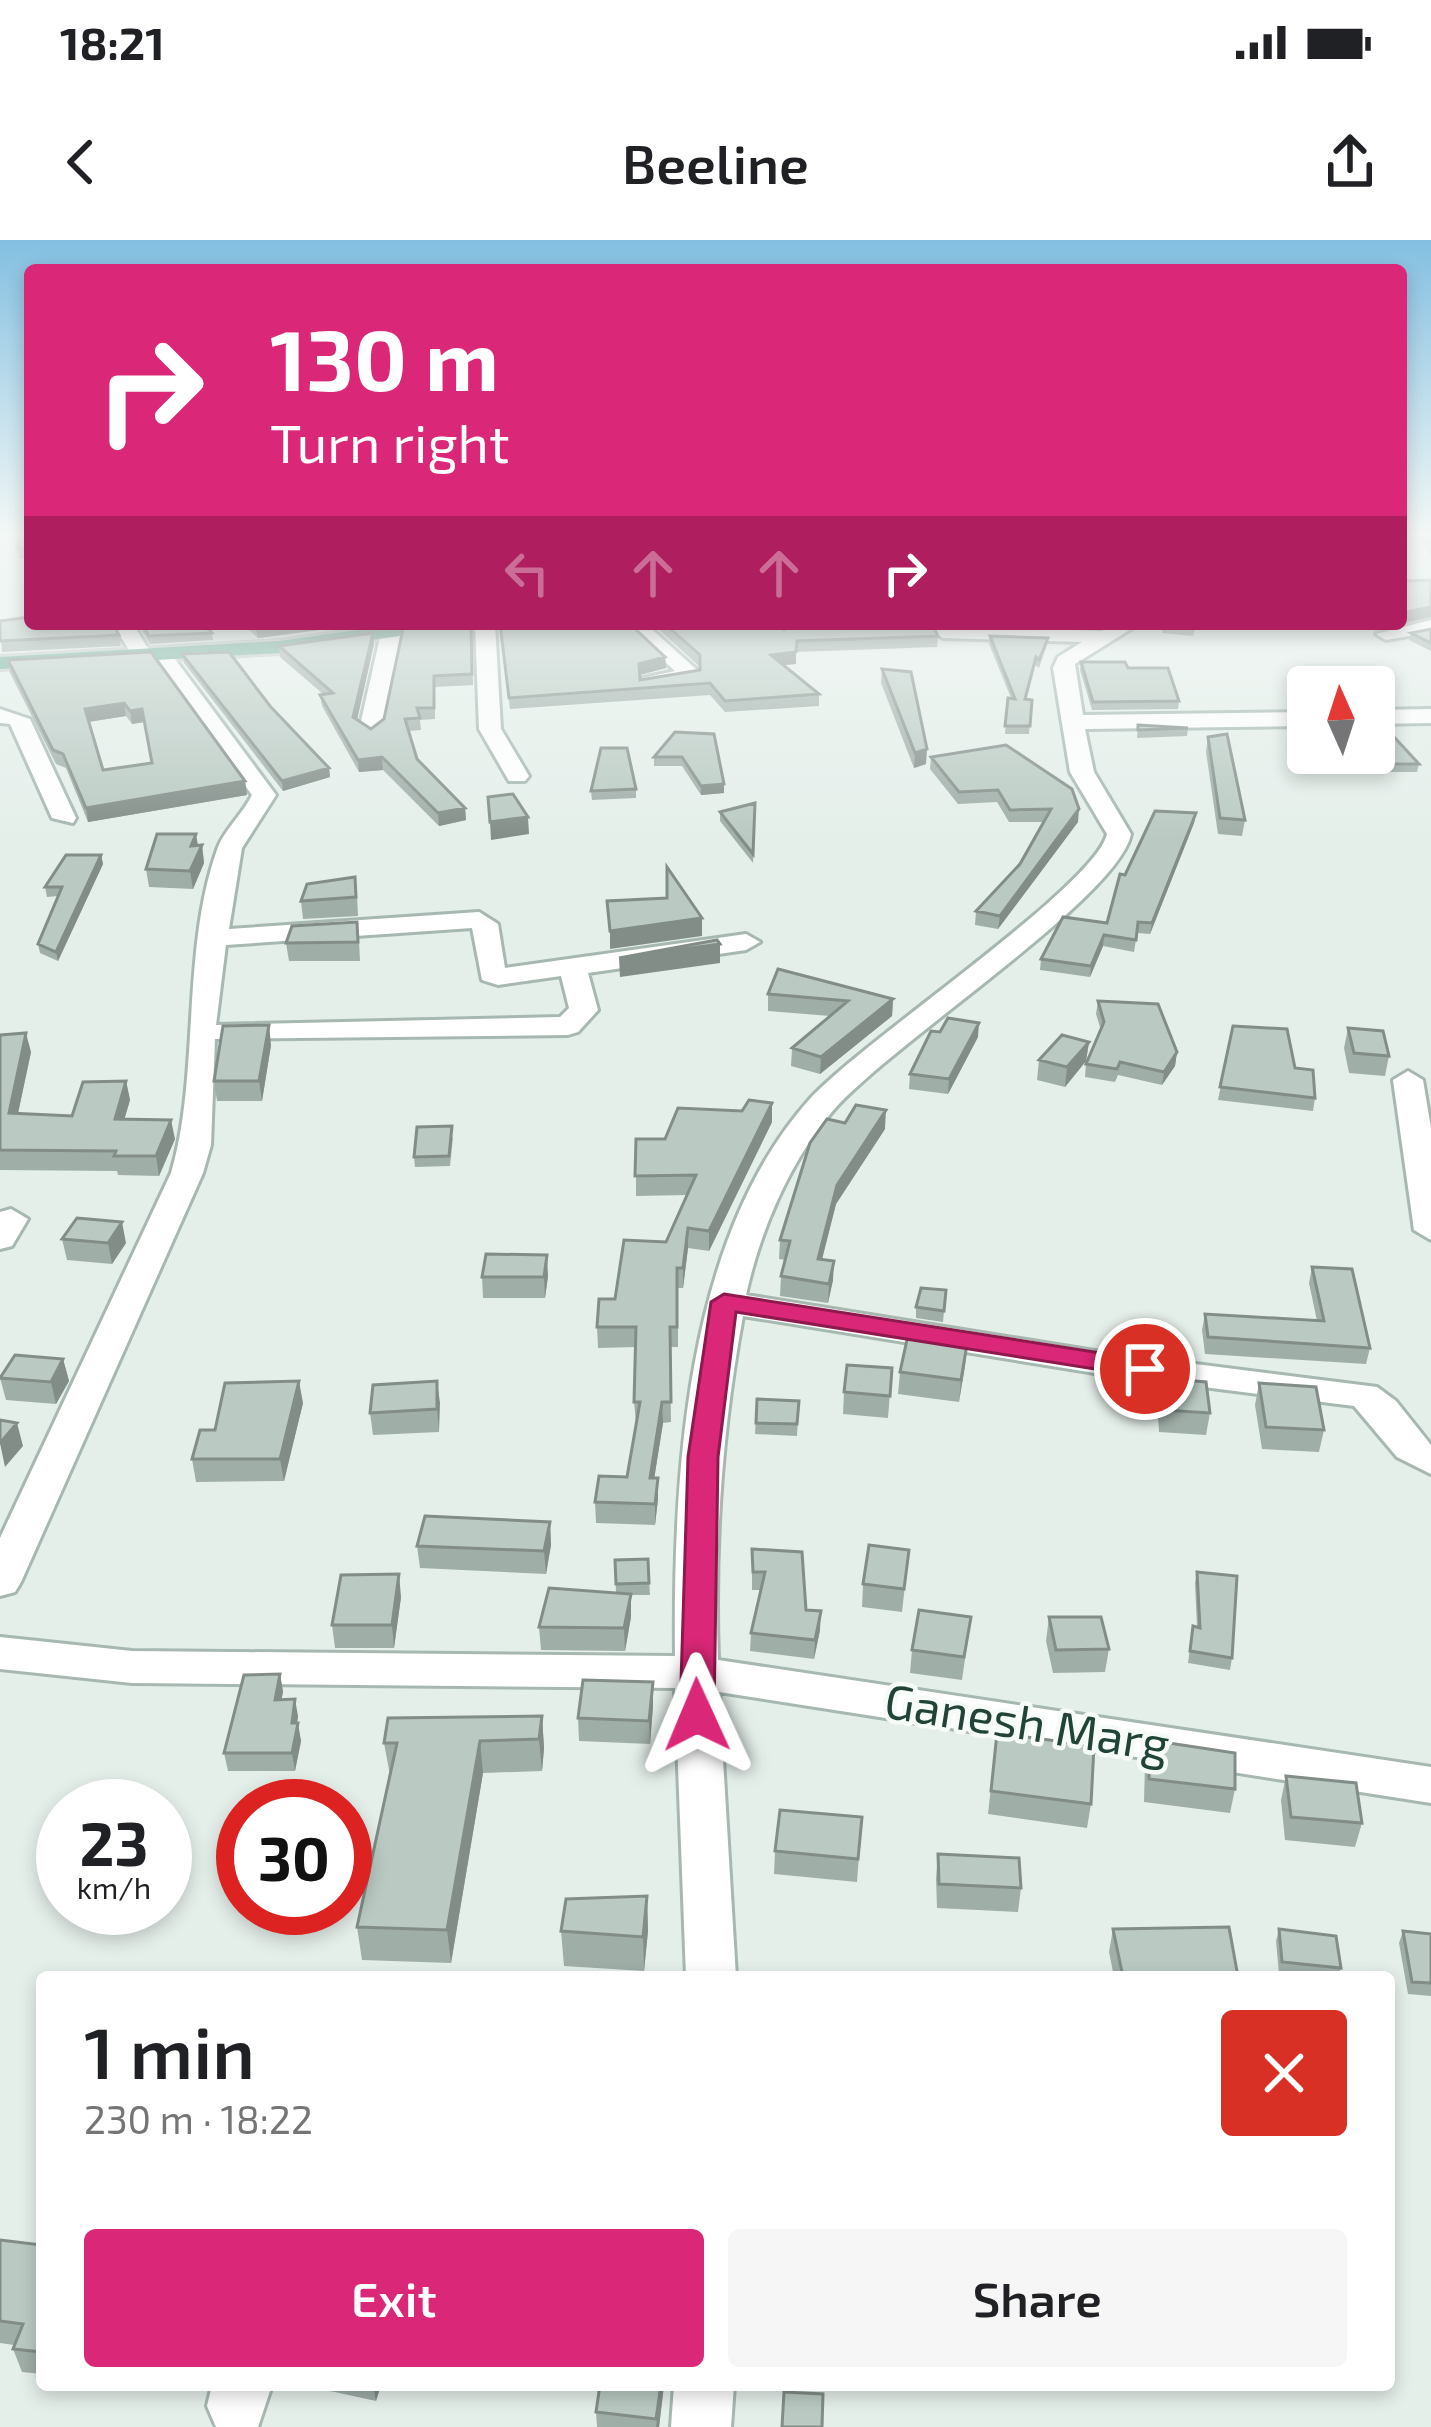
<!DOCTYPE html>
<meta charset="utf-8">
<style>
:root{--surface:#fff;--page:#f6f6f6;--text:#202124;--muted:#757577;--accent:#db2777}
body{margin:0;font-family:"Exo 2",sans-serif;background:var(--page);color:var(--text);height:100vh;display:flex;flex-direction:column;font-size:45px;white-space:nowrap}
*{box-sizing:border-box;margin:0}
p{font-size:39px;color:var(--muted)}
.icon{flex:none;width:66px;height:66px;fill:none;stroke:currentColor;stroke-width:2;stroke-linecap:round;stroke-linejoin:round}
.map{position:relative;flex:1;overflow:hidden}
.sheet{position:absolute;left:36px;top:1731px;width:1359px;height:420px;display:flex;flex-direction:column;background:var(--surface);border-radius:12px;box-shadow:0 6px 18px #0003}
.sheet>*{flex:none}
.banner{position:absolute;left:24px;top:24px;width:1383px;height:366px;border-radius:12px;box-shadow:0 6px 18px #0003;background:#db2777;color:#fff;overflow:hidden}
.needle{width:78px;rotate:357deg}
.fabs{position:absolute;left:1287px;top:426px;display:grid;gap:24px}
.fabs a{display:grid;place-items:center;width:108px;height:108px;border-radius:12px;background:var(--surface);box-shadow:0 6px 18px #0003;font-size:60px}
.speed{position:absolute;left:36px;top:1539px;display:flex;gap:24px;font-size:60px;font-weight:700;text-align:center}
.speed>*{display:grid;place-content:center;width:156px;height:156px;border-radius:50%;background:var(--surface);box-shadow:0 6px 18px #0003;line-height:1}
.speed small{font-size:30px;font-weight:400}
.speed .limit{border:18px solid #d22;background:#fff;color:#111}
.pin{position:absolute;display:grid;place-items:center;width:102px;height:102px;color:#fff;margin:-51px;border:6px solid #fff;border-radius:50%;box-shadow:0 3px 12px #0007}
.me{position:absolute;width:132px;margin:-66px;rotate:359deg;stroke-linejoin:round;filter:drop-shadow(0 0 9px #0008)}
.turn{display:flex;align-items:center;gap:42px;height:252px;padding:0 48px;font-size:54px}
.turn .icon{width:156px;height:156px;stroke-width:2.5}
.turn b{display:block;font-size:84px;line-height:102px}
.lanes{display:flex;align-items:center;height:114px;padding:0 48px;background:#0003;justify-content:center;gap:60px;direction:ltr}
.lanes .off{opacity:.35}
.round{display:grid;place-items:center;flex:none;width:126px;height:126px;border-radius:12px;background:var(--page)}
.head{display:flex;align-items:center;justify-content:space-between;height:204px;padding:0 48px}
h1{font-size:72px;font-weight:600;line-height:90px}
.action{display:flex;gap:24px;margin-top:auto;padding:24px 48px}
.action a{flex:1;height:138px;border-radius:12px;background:var(--accent);color:#fff;font-size:48px;font-weight:600;line-height:138px;text-align:center}
.action a+a{background:var(--page);color:var(--text)}
.status{display:flex;justify-content:space-between;align-items:center;height:84px;padding:0 60px;background:var(--surface);direction:ltr}
.status svg{height:33px;fill:currentColor}
header{display:flex;justify-content:space-between;align-items:center;height:156px;padding:0 48px;background:var(--surface);font-size:54px;font-weight:600}
.map>svg:first-child{display:block}
</style>
<div class="status"><b>18:21</b><svg viewBox="0 0 49 12"><path d="M0 12V9h3v3zM5 12V6h3v6zM10 12V3h3v9zM15 12V0h3v12zM26 1h20v11H26zM47 4h2v5h-2z"/></svg></div>
<header><svg class="icon" aria-label="back" viewBox="0 0 24 24"><path d="M15 5l-7 7 7 7"/></svg>Beeline<svg class="icon" aria-label="share" viewBox="0 0 24 24"><path d="M12 15V3M7 8l5-5 5 5M5 13v7h14v-7"/></svg></header>
<div class="map">
<svg width="1431" height="2187" viewBox="0 0 1431 2187">
<rect width="100%" height="100%" fill="#e5efea"/>
<g fill="none" stroke-linecap="round" stroke-linejoin="round">
<g stroke="#a7b8b1" stroke-width="6">
<path id="minor" d="M1431,380V392L1386,400L1376,394Z
M113,384H133L152,415L169,411L276,555L242,608L229,689L479,672L498,684L505,728L746,694L760,702L746,710L588,733L598,770L578,792L568,795L215,799L211,905L203,933L21,1342L15,1352L0,1356V1298L171,933C200,836 181,711 217,610C223,591 243,574 252,555L152,416L135,420ZM472,688L482,740L498,745L561,736L569,768L560,777L216,785L226,705Z
M475,384H495L501,489L529,536L525,541H509L479,489Z
M624,384H646L697,430V438L643,448V438L675,431Z
M1115,384H1139L1075,424L1083,475L1308,472V486L1085,489L1094,532L1131,594C1118,659 888,805 831,873C789,923 760,991 746,1055L1101,1112L1377,1147L1396,1161L1431,1205V1234L1397,1217L1354,1166L1101,1134L743,1076C722,1189 714,1304 718,1420L1431,1527V1563L719,1452L736,1737H686L675,1448L132,1443L0,1429V1397L132,1411L675,1416C673,1237 685,999 809,860C863,800 1095,647 1107,594L1070,532L1053,428L1058,417L1082,402L943,398L933,392L943,386L1102,391Z
M391,387L401,393L381,490L370,497L359,490L381,393Z
M0,469L30,479L76,578L73,583L52,578L10,484L0,483Z
M1431,469V483L1374,484V470Z
M1408,831L1423,840L1431,888V1000L1414,990L1393,840Z
M11,969L28,979L12,1006L0,1009V972Z
M212,2145H272L258,2187H216L207,2166Z
M674,2145H734L731,2187H671Z"/>
</g>
<g stroke="#c1cac7" stroke-width="6">
<path id="major" d="M399,384H451L441,390L280,413L0,429V417L280,401Z"/>
</g>
<use href="#minor" fill="#fff" fill-rule="evenodd"/>
<use href="#major" fill="#67a793" fill-rule="evenodd"/>
</g>
<path fill="#a0aea8" fill-rule="evenodd" d="M30,295V320L19,318L17,308Z
M1416,295H1431V315Z
M0,381L119,395L121,406L2,412Z
M138,384H204L212,393L213,400L150,404Z
M242,384H364L258,398Z
M472,384L473,445L435,447V479L420,480L421,490L408,491L417,519L465,568L466,580L439,586L383,530L359,532L322,466L320,455L323,454L280,417L279,406L374,404L357,479L371,489L384,479Z
M500,384L665,417L666,428L640,435V440L700,430V427L653,384H776L784,390L933,388L938,396L937,407L796,412V424L783,425L819,454V466L725,472L710,455L510,469Z
M1163,384H1208L1207,389L1195,388L1193,396L1162,393Z
M1431,389V411L1409,400L1411,393Z
M990,396L1047,405L1039,428L1035,425L1026,459L1032,460L1029,494H1005L1008,458H1011L989,404Z
M151,412L245,541L247,555L88,582L66,528L56,524L10,433L8,420ZM126,476L132,484L144,482L152,523L103,530L89,482Z
M182,414L270,466L329,528L330,537L283,551L184,423Z
M1081,422L1128,428L1179,461L1178,469L1092,470L1080,430Z
M882,429L926,524L914,528L881,443Z
M1374,480L1390,486L1389,492L1419,524L1417,532H1368L1354,513H1374Z
M1138,485L1188,488L1187,496L1137,498Z
M675,492L724,553L701,555L682,526H654V517Z
M1208,497L1245,580L1242,596L1218,594L1206,512Z
M931,517L1078,582L998,689L975,685L976,671L1020,624L1044,582H1009L997,562L958,564L930,529Z
M636,549V558L592,560L591,551Z
M755,563L753,623L720,581V572Z
M1196,573L1194,583L1150,694L1137,693L1134,712L1103,706L1090,737L1040,730L1041,719L1107,683L1125,635Z
M198,605H202L204,623L193,649L149,647L146,629Z
M101,615L103,624L58,721L40,713L38,704L58,656L47,657L45,647Z
M357,655L358,676L303,679L301,661Z
M359,700L360,721H289L286,703Z
M768,754L893,759L892,776L820,834L791,826L792,808L830,776L768,771Z
M1098,761L1177,812L1175,826L1162,845L1118,835L1115,842L1085,837L1086,824L1101,790L1096,774Z
M1233,786L1295,828L1315,858L1313,871L1218,860Z
M1348,788L1389,816L1385,836L1349,833L1344,808Z
M0,794L31,812L18,873L72,876L126,841L130,860L124,879L175,899L159,936L118,935L117,931L0,930Z
M978,797L948,854L909,849L910,834Z
M1089,802L1086,821L1065,847L1037,840L1039,820Z
M271,805L262,861H217L214,841Z
M772,863V882L709,1011L688,1008L683,1048H678V1107H670L671,1182L663,1183L654,1238H658V1259L655,1285L596,1283L595,1262L627,1237L636,1183L634,1162L636,1107L598,1108L597,1087L615,1059L666,1002L687,955L636,956V899H665L742,871Z
M885,889L836,964L822,1020L833,1040L828,1063L780,1056L781,1036L785,1020L779,1019L780,1000Z
M453,897L450,926L415,927L414,917Z
M62,999L126,1003L112,1024L67,1020Z
M1312,1027L1370,1108L1366,1124L1205,1114L1202,1090L1205,1074L1317,1081L1309,1043Z
M548,1036L545,1058H483L482,1037Z
M946,1050L943,1082L916,1078V1067Z
M942,1101L967,1104L959,1162L898,1154L900,1132Z
M63,1119L69,1141L56,1164L6,1160L0,1138Z
M892,1128L888,1178L843,1174L844,1152Z
M1161,1138L1210,1173L1206,1195L1159,1192L1157,1160Z
M437,1141L439,1192L373,1195L370,1173Z
M1259,1143L1324,1190L1319,1212L1262,1209L1255,1165Z
M757,1159L799,1161L797,1196L755,1194Z
M303,1163L284,1241L196,1242L192,1219L215,1190Z
M550,1282L551,1305L546,1334L420,1328L417,1306Z
M752,1309L806,1370L820,1390L814,1419L750,1411L751,1393L760,1350H752Z
M909,1310L902,1372L862,1367L863,1344Z
M648,1319L650,1355H631V1377L625,1411L541,1410L539,1387L616,1353L615,1320Z
M1197,1332L1232,1418L1230,1430L1188,1423L1193,1386L1197,1387L1195,1343Z
M401,1357L394,1408H335L332,1385Z
M971,1377L962,1440L910,1433L912,1410Z
M1049,1377L1109,1409L1105,1432L1053,1433L1046,1401Z
M280,1434L283,1452L281,1459L298,1476L297,1483L301,1501L295,1531H228L224,1513Z
M653,1442V1466L650,1504L579,1501L578,1478Z
M542,1476L544,1508L542,1531L483,1533L451,1723L362,1720L357,1687L390,1535L384,1503Z
M997,1493L1091,1564L1087,1588L988,1574Z
M1149,1500L1235,1549L1230,1573L1144,1562L1145,1523Z
M1286,1536L1362,1583L1355,1607L1285,1600L1281,1560Z
M862,1577L857,1642L774,1634L775,1611Z
M938,1614L1021,1648L1018,1672L937,1668L936,1638Z
M647,1656L648,1691L644,1731L564,1726L561,1691Z
M1113,1689L1238,1737H1114L1109,1712Z
M1279,1689L1341,1728L1338,1737H1309L1279,1734L1276,1701Z
M1403,1691L1431,1694V1756L1408,1754L1399,1703Z
M0,2000L42,2005V2134L22,2132L13,2109L14,2105L0,2103Z
M320,2145H381L376,2161L321,2149Z
M600,2145H664L659,2187H597L596,2172Z"/>
<path fill="#828d88" d="M1431,367V377L1401,384V373Z
M278,384H364L258,398L256,387Z
M373,393L374,404L355,489L353,477Z
M796,412V424L771,426V415Z
M665,417L666,428L639,435V424Z
M124,463L126,476L87,482L85,469Z
M142,469L144,482L132,484L130,471Z
M927,509L926,524L914,528L915,513Z
M382,517L383,530L359,532L358,520Z
M329,528L330,537L283,551L282,541Z
M245,541L247,555L88,582L86,568Z
M724,544V553L701,555V546Z
M465,568L466,580L439,586L438,573Z
M1079,569L1078,582L998,689L1000,676Z
M1196,573L1194,583L1150,694L1152,683Z
M528,577L529,594L491,600L490,582Z
M196,594L199,611L202,605L204,623L193,649L190,631L191,606Z
M101,615L103,624L58,721L56,712Z
M702,678V696L610,709V691Z
M1104,695L1103,706L1090,737L1091,726Z
M720,704V723L620,737L619,718Z
M893,759L892,776L820,834L821,817Z
M979,783L978,797L948,854L949,839Z
M269,785L271,805L262,861L259,841Z
M26,793L31,812L14,892L9,873Z
M1089,802L1086,821L1065,847L1067,827Z
M1177,812L1175,826L1162,845L1164,832Z
M126,841L130,860L119,898L115,879Z
M772,863V882L709,1011V991Z
M886,870L885,889L836,964L817,1038L818,1019L837,945Z
M171,880L175,899L159,936L156,916Z
M122,982L126,1003L112,1024L108,1003Z
M688,988V1008L683,1048V1028Z
M547,1015L548,1036L545,1058L544,1037Z
M834,1021L833,1040L828,1063L829,1044Z
M967,1104L965,1126L959,1162L961,1140Z
M63,1119L69,1141L56,1164L51,1142Z
M299,1141L303,1163L284,1241L280,1219Z
M437,1141L440,1163L439,1192L437,1169Z
M662,1162L663,1183L651,1259L650,1238Z
M17,1183L23,1206L5,1227L0,1203Z
M658,1238V1259L655,1285V1264Z
M550,1282L551,1305L546,1334L544,1311Z
M399,1334L401,1357L394,1408L392,1385Z
M631,1354V1377L625,1411L624,1388Z
M821,1371L820,1390L814,1419L815,1400Z
M280,1434L283,1452L278,1477L275,1460Z
M653,1442V1466L650,1504L649,1481Z
M295,1459L298,1476L296,1492L298,1483L301,1501L295,1531L292,1513Z
M542,1476L544,1508L542,1531L539,1499Z
M480,1501L483,1533L451,1723L447,1690Z
M647,1656L648,1691L644,1731L643,1697Z
M373,2145H381L376,2161Z
M661,2145H664L659,2187H656Z"/>
<path fill="#bacac3" stroke="#828d88" stroke-width="3" fill-rule="evenodd" d="M20,295H30V310L17,308Z
M1431,340V367L1401,373V341Z
M30,377V384H113L119,395L0,401V381Z
M142,384H204L212,393L149,396Z
M436,384H471L472,434L434,436V468H417L420,478L405,479L417,519L465,568L438,573L382,517L358,520L320,455L333,453L279,406L373,393L353,477L371,489L384,479L403,389Z
M500,384H630L665,417L639,424L640,440L700,430V415L665,384H776L784,390L793,384H932L938,396L797,401L796,412L771,415L819,454L725,461L710,443L509,458Z
M1163,384H1195L1194,388L1163,385Z
M1431,389V403L1411,393Z
M990,396L1048,398L1039,420L1036,417L1025,459L1032,460L1030,486H1005L1008,458L1015,459Z
M151,412L245,541L86,568L63,514L53,510L8,420ZM124,463L130,471L142,469L152,523L103,530L85,469Z
M229,412L270,466L329,528L282,541L182,414Z
M1081,422H1125L1128,428H1168L1179,461L1093,462Z
M882,429L911,432L927,509L915,513Z
M1374,480L1390,486H1384L1419,524H1369L1362,513H1374Z
M1138,485L1188,488L1138,490Z
M675,492L714,494L724,544L701,546L682,517H654Z
M1227,494L1245,580L1220,578L1208,497Z
M1006,505L1072,549L1079,569L1000,676L976,671L1020,624L1051,569L1010,570L998,550L959,552L931,517Z
M601,508H627L636,549L591,551Z
M513,554L528,577L490,582L488,557Z
M755,563L753,614L720,572Z
M1155,571L1196,573L1152,683L1138,682L1136,700L1104,695L1091,726L1041,719L1063,677L1107,683L1120,634L1125,635Z
M157,594H196L191,606L202,605L190,631L146,629Z
M66,615H101L56,712L38,704L62,647H45Z
M667,627L702,678L610,691L607,661L667,658Z
M355,637L356,657L301,661L307,644Z
M357,682L358,702L286,703L292,686Z
M717,700L720,704L619,718Z
M778,729L893,759L821,817L792,808L848,761L768,754Z
M1098,761L1158,764L1177,812L1164,832L1120,822L1117,829L1086,824L1104,782Z
M948,778L979,783L949,839L910,834L931,791L940,792Z
M269,785L259,841H214L223,786Z
M1233,786L1287,789L1295,828L1313,830L1315,858L1220,847Z
M1348,788L1383,791L1389,816L1354,813Z
M26,793L9,873L72,876L83,842L126,841L115,879L171,880L156,916H114L116,911L0,910V795Z
M1062,795L1089,802L1067,827L1039,820Z
M749,860L772,863L709,991L688,988L683,1028H677V1087H670L671,1162H662L650,1238H658L655,1264L595,1262L599,1236L627,1237L640,1162H634L636,1087H597L599,1059H615L624,1000L666,1002L696,935L635,936L636,899H665L678,868L742,871Z
M856,865L886,870L837,945L818,1019L834,1021L829,1044L781,1036L790,1001L780,1000L810,903L827,879L845,883Z
M452,886L449,916L414,917L417,887Z
M77,978L122,982L108,1003L62,999Z
M486,1014L547,1015L544,1037H482Z
M1312,1027L1352,1029L1370,1108L1208,1097L1205,1074L1324,1081Z
M921,1048L946,1050L944,1071L916,1067Z
M910,1086L943,1091L942,1101L967,1104L961,1140L900,1132Z
M15,1115L63,1119L51,1142L0,1138Z
M847,1125L892,1128L890,1156L844,1152Z
M1161,1138L1206,1142L1210,1173L1163,1170Z
M299,1141L280,1219H192L200,1190H215L225,1143Z
M437,1141V1169L370,1173L373,1145Z
M1259,1143L1316,1147L1324,1190L1266,1187Z
M757,1159L799,1161L797,1184L756,1183Z
M0,1180L17,1183L0,1203Z
M425,1276L550,1282L544,1311L417,1306Z
M869,1305L909,1310L904,1349L863,1344Z
M752,1309L802,1312L806,1370L821,1371L815,1400L751,1393L765,1332H753Z
M648,1319L649,1343L616,1344L615,1320Z
M1197,1332L1237,1336L1232,1418L1190,1411L1193,1386L1200,1388Z
M399,1334L392,1385H332L341,1335Z
M549,1348L631,1354L624,1388L539,1387Z
M919,1370L971,1377L964,1417L912,1410Z
M1049,1377H1101L1109,1409L1056,1410Z
M280,1434L275,1460L295,1459L292,1483H298L292,1513H224L244,1435Z
M583,1440L653,1442L649,1481L578,1478Z
M542,1476L539,1499L480,1501L447,1690L357,1687L397,1503H384L388,1478Z
M997,1493L1094,1506L1091,1564L991,1551Z
M1149,1500L1235,1513V1549L1149,1539Z
M1286,1536L1356,1543L1362,1583L1291,1577Z
M780,1570L862,1577L858,1619L775,1611Z
M938,1614L1019,1618L1021,1648L939,1644Z
M647,1656L643,1697L561,1691L566,1659Z
M1229,1687L1238,1737H1123L1113,1689Z
M1279,1689L1336,1696L1341,1728L1282,1722Z
M1403,1691L1431,1694V1743L1412,1742Z
M530,1734L579,1737H529Z
M0,2000L42,2005V2112L13,2109L23,2084L0,2081Z
M600,2145H661L656,2179L596,2172Z
M784,2152L823,2154L822,2187H782Z"/>
<linearGradient id="sky" x2="0" y2="1"><stop stop-color="#83bfe1"/><stop offset="0.49" stop-color="#f3f8f6"/><stop offset="1" stop-color="#f3f8f6" stop-opacity="0"/></linearGradient>
<rect width="1431" height="601" fill="url(#sky)"/>
<path fill="#db2777" stroke="#8e194d" stroke-width="3" d="M724,1054L1145,1120L1159,1129L1145,1137L736,1072L718,1217L714,1475L697,1488L680,1475L688,1217L711,1062Z"/>
<g text-anchor="middle" stroke-width="9" stroke-linejoin="round" paint-order="stroke">
<g font-size="48" fill="#224338" stroke="#f6fbf8">
<text transform="translate(1027 1483) rotate(9)" y="17">Ganesh Marg</text>
</g>
</g>
</svg>
<div class="fabs">
<a><svg class="needle" viewBox="-14 -14 28 28"><path d="M0-13l5 13h-10z" fill="#e53935"/><path d="M0 13l5-13h-10z" fill="#757577"/></svg></a>
</div>
<div class="speed"><div>23<small>km/h</small></div><div class="limit">30</div></div>
<div class="pin" style="left:1145px;top:1129px;background:#d93025"><svg class="icon" aria-label="arrive" viewBox="0 0 24 24"><path d="M6 21V4h12l-3 4 3 4H6"/></svg></div>
<svg class="me" style="left:697px;top:1475px" viewBox="-20 -20 40 40"><path d="M0-17L14 15 0 8-14 15z" fill="#db2777" stroke="#fff" stroke-width="4"/></svg>
<div class="banner">
<div class="turn"><svg class="icon" aria-label="right" viewBox="0 0 24 24"><path d="M7 20v-9h11M14 6l5 5-5 5"/></svg><div><b>130 m</b>Turn right</div></div>
<div class="lanes"><svg class="icon off" aria-label="left" viewBox="0 0 24 24"><path d="M17 20v-9H6M10 6l-5 5 5 5"/></svg><svg class="icon off" aria-label="ahead" viewBox="0 0 24 24"><path d="M12 20V5M6 11l6-6 6 6"/></svg><svg class="icon off" aria-label="ahead" viewBox="0 0 24 24"><path d="M12 20V5M6 11l6-6 6 6"/></svg><svg class="icon" aria-label="right" viewBox="0 0 24 24"><path d="M7 20v-9h11M14 6l5 5-5 5"/></svg></div>
</div>
<section class="sheet">
<div class="head"><div><h1>1 min</h1><p>230 m · 18:22</p></div><a class="round" style="background:#d93025;color:#fff"><svg class="icon" aria-label="close" viewBox="0 0 24 24"><path d="M6 6l12 12M18 6L6 18"/></svg></a></div>
<div class="action"><a>Exit</a><a>Share</a></div>
</section>
</div>
